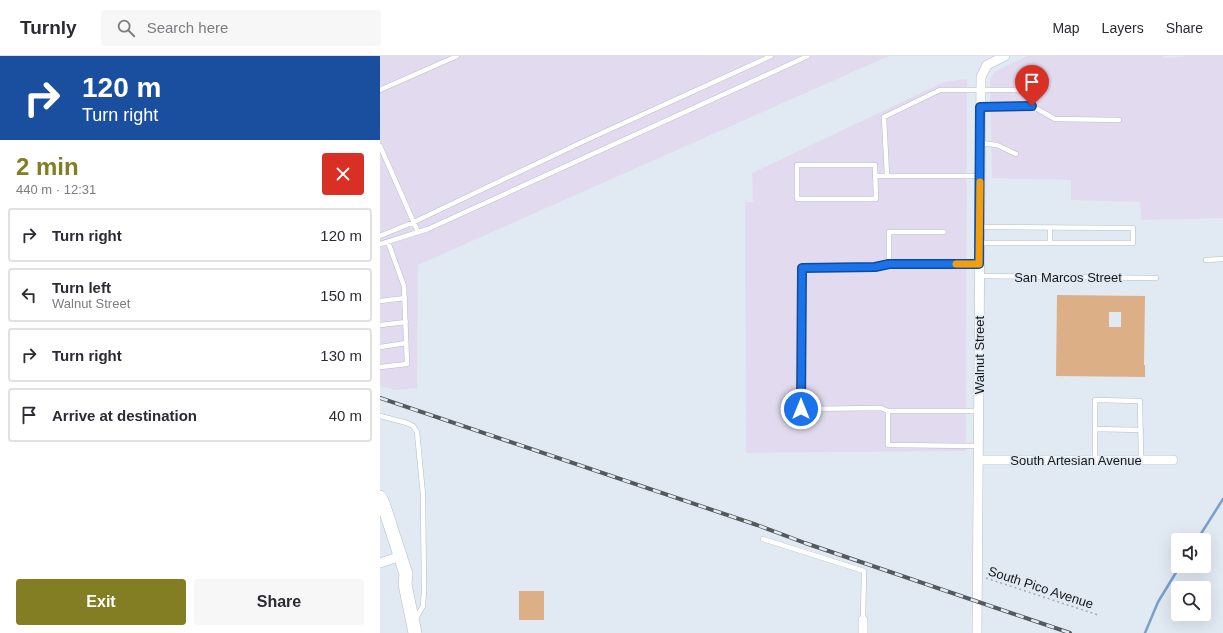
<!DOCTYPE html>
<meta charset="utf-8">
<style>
:root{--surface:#fff;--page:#f7f7f7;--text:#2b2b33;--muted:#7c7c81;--line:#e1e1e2;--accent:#837d24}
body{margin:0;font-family:Arial,sans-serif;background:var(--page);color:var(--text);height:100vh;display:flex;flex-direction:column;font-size:15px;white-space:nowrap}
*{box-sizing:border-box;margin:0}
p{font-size:13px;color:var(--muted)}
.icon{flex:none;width:22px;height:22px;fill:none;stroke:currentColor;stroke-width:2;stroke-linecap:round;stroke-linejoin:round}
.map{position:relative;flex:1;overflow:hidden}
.details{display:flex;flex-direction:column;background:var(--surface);width:380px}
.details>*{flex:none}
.banner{background:#1a4fa0;color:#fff;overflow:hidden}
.fabs{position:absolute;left:791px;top:477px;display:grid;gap:8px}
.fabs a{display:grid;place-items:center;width:40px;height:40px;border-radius:4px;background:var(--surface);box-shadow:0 4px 16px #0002;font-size:20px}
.pin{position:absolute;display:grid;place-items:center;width:34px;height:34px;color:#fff;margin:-41px -17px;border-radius:50% 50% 50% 0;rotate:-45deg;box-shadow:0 0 4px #0007}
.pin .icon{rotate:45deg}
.me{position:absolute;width:44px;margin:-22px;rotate:0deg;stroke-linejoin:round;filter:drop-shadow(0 0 3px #0008)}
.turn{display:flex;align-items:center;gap:14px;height:84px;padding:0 16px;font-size:18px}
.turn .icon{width:52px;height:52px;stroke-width:2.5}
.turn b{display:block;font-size:28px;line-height:34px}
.round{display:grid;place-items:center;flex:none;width:42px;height:42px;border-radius:4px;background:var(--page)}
.summary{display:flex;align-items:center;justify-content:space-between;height:68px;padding:0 16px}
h1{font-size:24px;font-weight:800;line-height:30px;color:var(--accent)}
.button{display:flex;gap:8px;margin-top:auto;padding:8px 16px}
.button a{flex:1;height:46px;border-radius:4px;background:var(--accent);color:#fff;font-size:16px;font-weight:800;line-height:46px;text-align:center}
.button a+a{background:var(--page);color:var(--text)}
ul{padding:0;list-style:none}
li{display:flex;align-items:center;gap:12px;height:54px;margin:0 8px 6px;padding:0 8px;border:2px solid var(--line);border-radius:4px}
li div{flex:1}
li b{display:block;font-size:15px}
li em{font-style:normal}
header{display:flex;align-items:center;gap:24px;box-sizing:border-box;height:56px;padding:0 20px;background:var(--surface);border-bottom:1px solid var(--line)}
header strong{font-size:19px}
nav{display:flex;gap:22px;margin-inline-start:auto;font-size:14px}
.search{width:280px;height:36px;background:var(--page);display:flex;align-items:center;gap:10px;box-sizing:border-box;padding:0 14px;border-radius:4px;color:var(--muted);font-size:15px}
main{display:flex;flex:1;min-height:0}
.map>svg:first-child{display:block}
</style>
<header>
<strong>Turnly</strong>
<div class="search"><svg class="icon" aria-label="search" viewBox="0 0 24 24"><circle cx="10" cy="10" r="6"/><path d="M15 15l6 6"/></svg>Search here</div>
<nav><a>Map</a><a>Layers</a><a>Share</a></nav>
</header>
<main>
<section class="details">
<div class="banner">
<div class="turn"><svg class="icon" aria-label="right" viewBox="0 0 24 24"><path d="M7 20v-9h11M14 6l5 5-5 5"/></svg><div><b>120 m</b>Turn right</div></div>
</div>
<div class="summary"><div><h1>2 min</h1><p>440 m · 12:31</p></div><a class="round" style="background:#d93025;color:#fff"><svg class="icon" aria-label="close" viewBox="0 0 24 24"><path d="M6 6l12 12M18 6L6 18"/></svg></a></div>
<ul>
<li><svg class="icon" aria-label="right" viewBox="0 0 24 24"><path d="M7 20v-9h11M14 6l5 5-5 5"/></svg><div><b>Turn right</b></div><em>120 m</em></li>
<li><svg class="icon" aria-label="left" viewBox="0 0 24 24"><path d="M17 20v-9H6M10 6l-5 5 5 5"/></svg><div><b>Turn left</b><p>Walnut Street</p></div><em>150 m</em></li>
<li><svg class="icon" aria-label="right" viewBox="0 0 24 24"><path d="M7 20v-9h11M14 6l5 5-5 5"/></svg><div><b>Turn right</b></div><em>130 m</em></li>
<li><svg class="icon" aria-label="arrive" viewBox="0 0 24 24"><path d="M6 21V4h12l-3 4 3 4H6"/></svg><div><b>Arrive at destination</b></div><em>40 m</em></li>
</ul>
<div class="button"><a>Exit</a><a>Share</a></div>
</section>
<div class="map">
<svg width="843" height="577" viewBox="0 0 843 577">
<rect width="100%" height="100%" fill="#e1eaf3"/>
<path fill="#e2dbf0" d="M0,0H509L38,209L37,332L15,334L0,330Z
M647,0H783L784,2L808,0H843V162L761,164L760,146L691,144V124L612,122L610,24L614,16Z
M587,23L586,395L366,397L365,146H373L372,117L564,26Z"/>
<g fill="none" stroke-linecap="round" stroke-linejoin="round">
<path stroke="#7a9fca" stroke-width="2.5" d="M817,484L843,443
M765,577L778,546L800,510"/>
</g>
<path fill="#dcaf86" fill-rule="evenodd" d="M677,239L765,240L764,309H765V321L676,320ZM729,256H741V271H729Z
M139,535H164V564H139Z"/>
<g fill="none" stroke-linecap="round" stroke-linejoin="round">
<g stroke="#b5bdc6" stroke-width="5.5">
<path id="service" d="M0,34L77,0
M600,51L652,50L675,63L739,64
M600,87L617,89L636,98
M0,90L38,176
M417,109H495L496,143H417Z
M495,120H600
M507,120L504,61L560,34H647
M564,176H509V208H599
M0,180L34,166L200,87L391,0
M600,187H753V172L600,171
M670,187V172
M0,188L48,173L428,0
M826,204L843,203
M599,220L776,222
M0,245L25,242
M0,269L26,266
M0,291L26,287
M0,311L27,308L24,230L8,186
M508,355L501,352L421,353L422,212L495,211L509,208
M0,360L27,367L33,370L37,376L43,439L44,535L43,550L36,562
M761,374L715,373V344L760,345L761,404
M598,390L508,389V355H599
M715,404V373
M383,483L484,515L483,564"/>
</g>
<g stroke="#b5bdc6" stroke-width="10">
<path id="minor" d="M598,404H793
M0,507L15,502
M483,577V564
M597,577L601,21L607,9L625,0"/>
</g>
<g stroke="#b5bdc6" stroke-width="14">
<path id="secondary" d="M0,441L4,450L26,518L25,528L35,577"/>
</g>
<path stroke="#a3aab1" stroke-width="1.5" stroke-dasharray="2 3" stroke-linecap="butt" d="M606,522L718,559"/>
<use href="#service" stroke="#fff" stroke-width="4.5"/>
<use href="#minor" stroke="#fff" stroke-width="9"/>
<use href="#secondary" stroke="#fff" stroke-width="13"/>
<g stroke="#54595d" stroke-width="4">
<path id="rail" d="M0,342L377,469L425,487L690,577"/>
</g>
<use href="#rail" stroke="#e1eaf3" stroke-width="2.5" stroke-dasharray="8" stroke-linecap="butt"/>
</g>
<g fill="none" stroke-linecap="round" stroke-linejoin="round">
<g stroke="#114b97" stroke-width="10">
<path id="route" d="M421,353L422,212L495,211L509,208H599L600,51L652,50"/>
</g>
<use href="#route" stroke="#1a73e8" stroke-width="7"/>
<path stroke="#f59e0b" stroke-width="7" d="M576,208H599L600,126"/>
</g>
<g text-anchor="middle" stroke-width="3" stroke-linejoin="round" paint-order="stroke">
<g font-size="13" fill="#14171a" stroke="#e1eaf3">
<text x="688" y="226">San Marcos Street</text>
<text transform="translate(599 299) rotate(-90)" y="5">Walnut Street</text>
<text x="696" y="409">South Artesian Avenue</text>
<text transform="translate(661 531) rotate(18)" y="5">South Pico Avenue</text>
</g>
</g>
</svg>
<div class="fabs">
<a><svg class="icon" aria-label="sound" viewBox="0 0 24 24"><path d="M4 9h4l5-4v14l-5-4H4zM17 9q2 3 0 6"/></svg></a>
<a><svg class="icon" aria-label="search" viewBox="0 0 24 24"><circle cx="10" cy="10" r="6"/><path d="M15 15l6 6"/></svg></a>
</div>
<div class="pin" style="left:652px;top:50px;background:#d93025"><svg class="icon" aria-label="arrive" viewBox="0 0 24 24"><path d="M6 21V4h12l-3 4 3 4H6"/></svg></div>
<svg class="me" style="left:421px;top:353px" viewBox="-20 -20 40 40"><circle r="17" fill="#1a73e8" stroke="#fff" stroke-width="3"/><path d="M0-11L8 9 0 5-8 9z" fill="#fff"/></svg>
</div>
</main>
